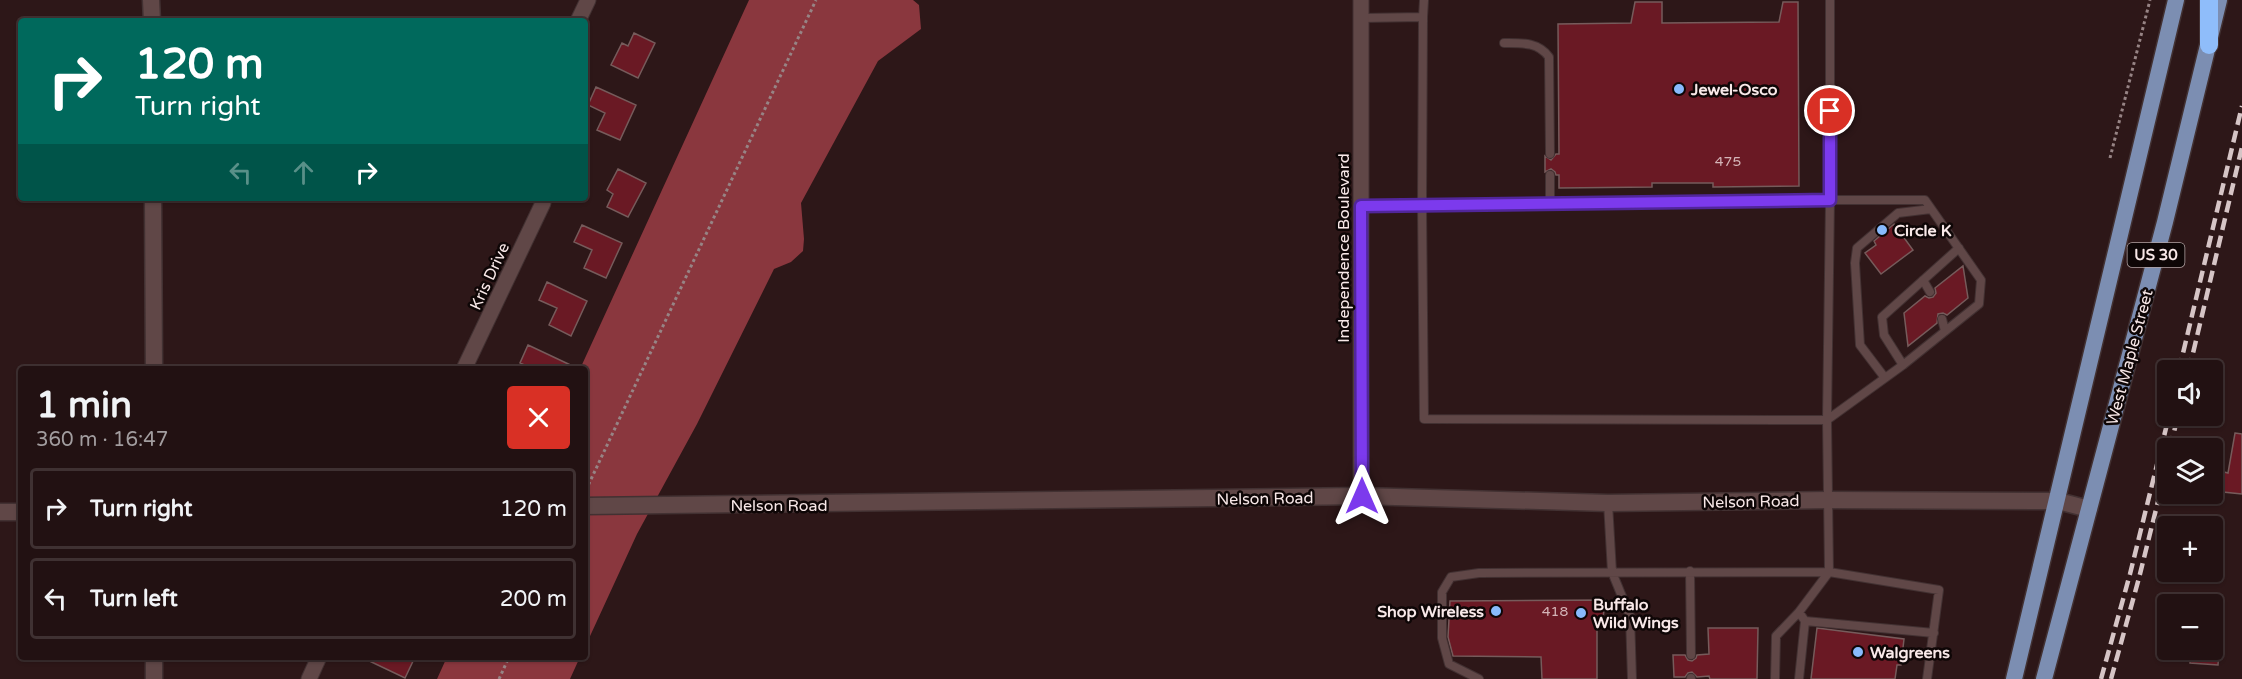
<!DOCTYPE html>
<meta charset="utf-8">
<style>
:root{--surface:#221112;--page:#2e1f20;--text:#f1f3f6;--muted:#a29d9f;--line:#3f3132}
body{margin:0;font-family:"Varela Round",sans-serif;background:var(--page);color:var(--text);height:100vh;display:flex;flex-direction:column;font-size:22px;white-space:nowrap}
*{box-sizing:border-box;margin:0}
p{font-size:20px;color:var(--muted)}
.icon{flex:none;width:33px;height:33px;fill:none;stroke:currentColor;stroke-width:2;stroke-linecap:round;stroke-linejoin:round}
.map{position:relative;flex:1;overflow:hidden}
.side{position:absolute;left:18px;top:366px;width:570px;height:294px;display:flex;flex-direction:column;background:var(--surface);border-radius:6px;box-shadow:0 2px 4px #0004,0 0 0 2px var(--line)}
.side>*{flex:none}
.banner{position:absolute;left:18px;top:18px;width:570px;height:183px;border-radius:6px;box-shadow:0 2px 4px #0004,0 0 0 2px var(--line);background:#00695c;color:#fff;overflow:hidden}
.tools{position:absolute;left:2157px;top:360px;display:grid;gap:12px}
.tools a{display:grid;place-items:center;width:66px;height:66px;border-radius:6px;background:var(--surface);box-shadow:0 2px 4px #0004,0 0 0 2px var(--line);font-size:30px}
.pin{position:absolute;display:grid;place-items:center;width:51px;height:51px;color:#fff;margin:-26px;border:3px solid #fff;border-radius:50%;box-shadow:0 2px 6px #0007}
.me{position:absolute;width:66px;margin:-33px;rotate:0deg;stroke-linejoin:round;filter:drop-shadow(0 0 4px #0008)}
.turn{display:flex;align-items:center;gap:21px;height:126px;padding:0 18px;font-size:27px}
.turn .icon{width:78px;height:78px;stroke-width:2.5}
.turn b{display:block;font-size:42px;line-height:51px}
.lanes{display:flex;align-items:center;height:57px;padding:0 18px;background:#0003;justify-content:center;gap:30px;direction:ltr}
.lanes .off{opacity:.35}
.round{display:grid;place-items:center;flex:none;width:63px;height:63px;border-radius:6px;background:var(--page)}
.summary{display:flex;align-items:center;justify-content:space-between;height:102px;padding:0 18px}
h1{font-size:36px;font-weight:700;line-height:45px}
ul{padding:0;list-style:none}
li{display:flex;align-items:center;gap:18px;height:81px;margin:0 12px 9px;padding:0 6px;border:3px solid var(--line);border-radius:6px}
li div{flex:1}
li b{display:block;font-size:22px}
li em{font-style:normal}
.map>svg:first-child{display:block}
</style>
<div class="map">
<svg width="2242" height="679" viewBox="0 0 2242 679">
<rect width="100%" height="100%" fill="#2d1718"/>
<path fill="#8a373e" d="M749,0H913L919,5L921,29L878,61L801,203L804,239L803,251L791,262L774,269L697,424L637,534L585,647V369H580Z
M447,657H580L570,679H437Z"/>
<path fill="#6a1924" stroke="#765b5b" stroke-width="1.5" d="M1635,2H1662V23L1779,22L1783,2H1798L1799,186L1713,187V183H1652V187L1559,188V175H1556L1555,172L1551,169L1545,172V156L1551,160L1556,154H1559L1558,24L1631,23Z
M634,33L655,43L638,78L611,65L622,43L628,46Z
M596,87L636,105L620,140L597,130L605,113L588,105Z
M618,169L646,183L628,217L607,207L613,194L607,190Z
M1894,224L1913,250L1881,274L1865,253L1876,245L1874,241Z
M582,225L622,243L606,278L584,268L592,250L574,242Z
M1963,266L1968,298L1947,315L1943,313L1938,314L1937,323L1908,346L1904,313L1925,296L1929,298L1933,297L1936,293L1935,288Z
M547,282L587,301L571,336L549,325L557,308L539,300Z
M528,345L579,369H533L520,363Z
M2235,433L2242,434V494L2223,492L2224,472L2228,473Z
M1605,600L1603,619H1597V679H1542L1541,657L1453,656L1448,637L1450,601Z
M1708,628H1758L1757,679H1710L1709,676L1697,677L1692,672L1688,673L1685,677H1674L1673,655H1685L1688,660L1692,661L1696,658L1697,655L1709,654Z
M1817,628L1904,639L1901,665H1897L1895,679H1811Z
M2191,650H2219L2218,665L2190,663Z
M361,657H415L405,678Z"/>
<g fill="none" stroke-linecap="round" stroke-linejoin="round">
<g stroke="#423132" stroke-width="10">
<path id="service" d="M1423,17L1422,205L1424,419L1827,420L1903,365L1979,304L1981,280L1925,200H1830L1827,420L1829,572L1939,590L1927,679
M1361,18L1423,17L1424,0
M1504,43C1522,43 1538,42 1549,57L1550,154
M1550,175V203
M1361,206L1830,200V0
M1923,280L1930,292
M1942,319L1945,331
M1903,365L1884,335L1882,317L1959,248
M1885,378L1860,345L1855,263L1857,248L1898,213L1931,209
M1608,503L1612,572L1630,616L1632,679
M1690,571L1691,655
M1805,621L1934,633
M1691,678V679
M1479,679L1449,664L1442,638V592L1451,577L1479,573L1829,572
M1775,679L1776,636L1799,612
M1799,679L1805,621L1799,612L1829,572"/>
</g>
<g stroke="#423132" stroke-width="17">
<path id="minor" d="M1361,0V496
M578,21L588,0
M464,369L543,203V198
M309,679L319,657"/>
</g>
<g stroke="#423132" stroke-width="19">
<path id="tertiary" d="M151,0L152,21
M153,198L154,369
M585,506L1361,496L1608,503L1828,500L2058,501L2089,509
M0,512H21
M154,679V657"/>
</g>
<g stroke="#423132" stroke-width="19">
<path id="primary" d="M2014,679L2176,0
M2044,679L2165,222L2219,0"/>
</g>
<g stroke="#423132" stroke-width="20">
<path id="motorway" d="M2209,45V0"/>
</g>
<path stroke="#978485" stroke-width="3" stroke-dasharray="3 3" stroke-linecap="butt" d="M2110,158L2150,0
M586,490L816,0
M499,679L509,657"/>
<use href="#service" stroke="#604747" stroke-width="8"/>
<use href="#minor" stroke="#604747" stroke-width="15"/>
<use href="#tertiary" stroke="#604747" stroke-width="16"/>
<use href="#primary" stroke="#7c8eb2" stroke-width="16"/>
<use href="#motorway" stroke="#8fbdfa" stroke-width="18"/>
<path stroke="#d6c5c6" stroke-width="4.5" stroke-dasharray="12 6" stroke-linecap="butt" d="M2179,370L2242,106
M2189,370L2242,147
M2170,448L2178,416
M2101,679L2130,574L2169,416
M2111,679L2139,578L2168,461"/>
</g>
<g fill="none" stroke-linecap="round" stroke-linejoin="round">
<g stroke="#51269a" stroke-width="15">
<path id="route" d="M1362,496L1361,206L1830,200V111"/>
</g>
<use href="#route" stroke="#7c3aed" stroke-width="10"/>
</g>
<g fill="#88bafc" stroke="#0e0606" stroke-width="2">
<circle cx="1679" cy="89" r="6"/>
<circle cx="1882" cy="230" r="6"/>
<circle cx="1496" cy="611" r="6"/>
<circle cx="1581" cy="613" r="6"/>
<circle cx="1858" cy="652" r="6"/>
</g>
<g text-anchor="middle" stroke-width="5" stroke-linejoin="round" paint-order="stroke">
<g font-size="14" fill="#d4b4b7">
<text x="1728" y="166">475</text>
<text x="1555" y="616">418</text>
</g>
<rect fill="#0e0606" stroke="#b2a4a4" stroke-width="1.5" x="2127.5" y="243" width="57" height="24" rx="4.5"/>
<g font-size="15" font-weight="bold" fill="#f8e8e8">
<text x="2156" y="260">US 30</text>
</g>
<g font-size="16" font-weight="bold" fill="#f8e8e8" stroke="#0e0606" text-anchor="start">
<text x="1691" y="95">Jewel-Osco</text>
<text x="1894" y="236">Circle K</text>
<text x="1593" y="610">Buffalo<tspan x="1593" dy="18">Wild Wings</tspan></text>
<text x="1484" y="617" text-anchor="end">Shop Wireless</text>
<text x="1870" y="658">Walgreens</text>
</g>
<g font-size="16" fill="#f8e8e8" stroke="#0e0606">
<text transform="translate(1343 248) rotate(-90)" y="6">Independence Boulevard</text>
<text transform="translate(489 276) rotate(-65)" y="6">Kris Drive</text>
<text transform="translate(2129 357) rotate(-75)" y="6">West Maple Street</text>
<text transform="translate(1265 498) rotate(-1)" y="6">Nelson Road</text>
<text transform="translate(1751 501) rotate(-1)" y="6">Nelson Road</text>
<text x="779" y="511">Nelson Road</text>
</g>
</g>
</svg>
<div class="tools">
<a><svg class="icon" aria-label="sound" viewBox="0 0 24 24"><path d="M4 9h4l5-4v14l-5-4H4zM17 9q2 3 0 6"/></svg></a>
<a><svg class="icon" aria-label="layers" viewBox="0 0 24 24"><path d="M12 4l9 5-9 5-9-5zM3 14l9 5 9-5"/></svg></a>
<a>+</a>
<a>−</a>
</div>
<div class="pin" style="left:1830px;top:111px;background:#d93025"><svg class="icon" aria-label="arrive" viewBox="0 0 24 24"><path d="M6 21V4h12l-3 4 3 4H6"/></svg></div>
<svg class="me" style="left:1362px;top:496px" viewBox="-20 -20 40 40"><path d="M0-17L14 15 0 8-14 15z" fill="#7c3aed" stroke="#fff" stroke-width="4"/></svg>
<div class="banner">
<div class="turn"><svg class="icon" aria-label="right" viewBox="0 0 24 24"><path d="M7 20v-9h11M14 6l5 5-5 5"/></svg><div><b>120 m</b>Turn right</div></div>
<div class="lanes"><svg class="icon off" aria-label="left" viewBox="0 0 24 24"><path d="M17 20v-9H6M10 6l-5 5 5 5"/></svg><svg class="icon off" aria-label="ahead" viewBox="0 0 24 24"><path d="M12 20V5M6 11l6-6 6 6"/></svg><svg class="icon" aria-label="right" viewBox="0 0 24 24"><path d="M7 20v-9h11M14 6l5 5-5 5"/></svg></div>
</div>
<section class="side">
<div class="summary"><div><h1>1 min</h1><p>360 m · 16:47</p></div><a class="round" style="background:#d93025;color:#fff"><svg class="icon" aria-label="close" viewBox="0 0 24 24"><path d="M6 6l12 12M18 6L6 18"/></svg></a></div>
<ul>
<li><svg class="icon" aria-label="right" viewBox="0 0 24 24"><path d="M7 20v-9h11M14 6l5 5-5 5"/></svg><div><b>Turn right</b></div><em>120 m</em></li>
<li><svg class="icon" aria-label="left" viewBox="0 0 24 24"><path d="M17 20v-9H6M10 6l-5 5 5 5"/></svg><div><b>Turn left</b></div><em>200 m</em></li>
</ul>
</section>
</div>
